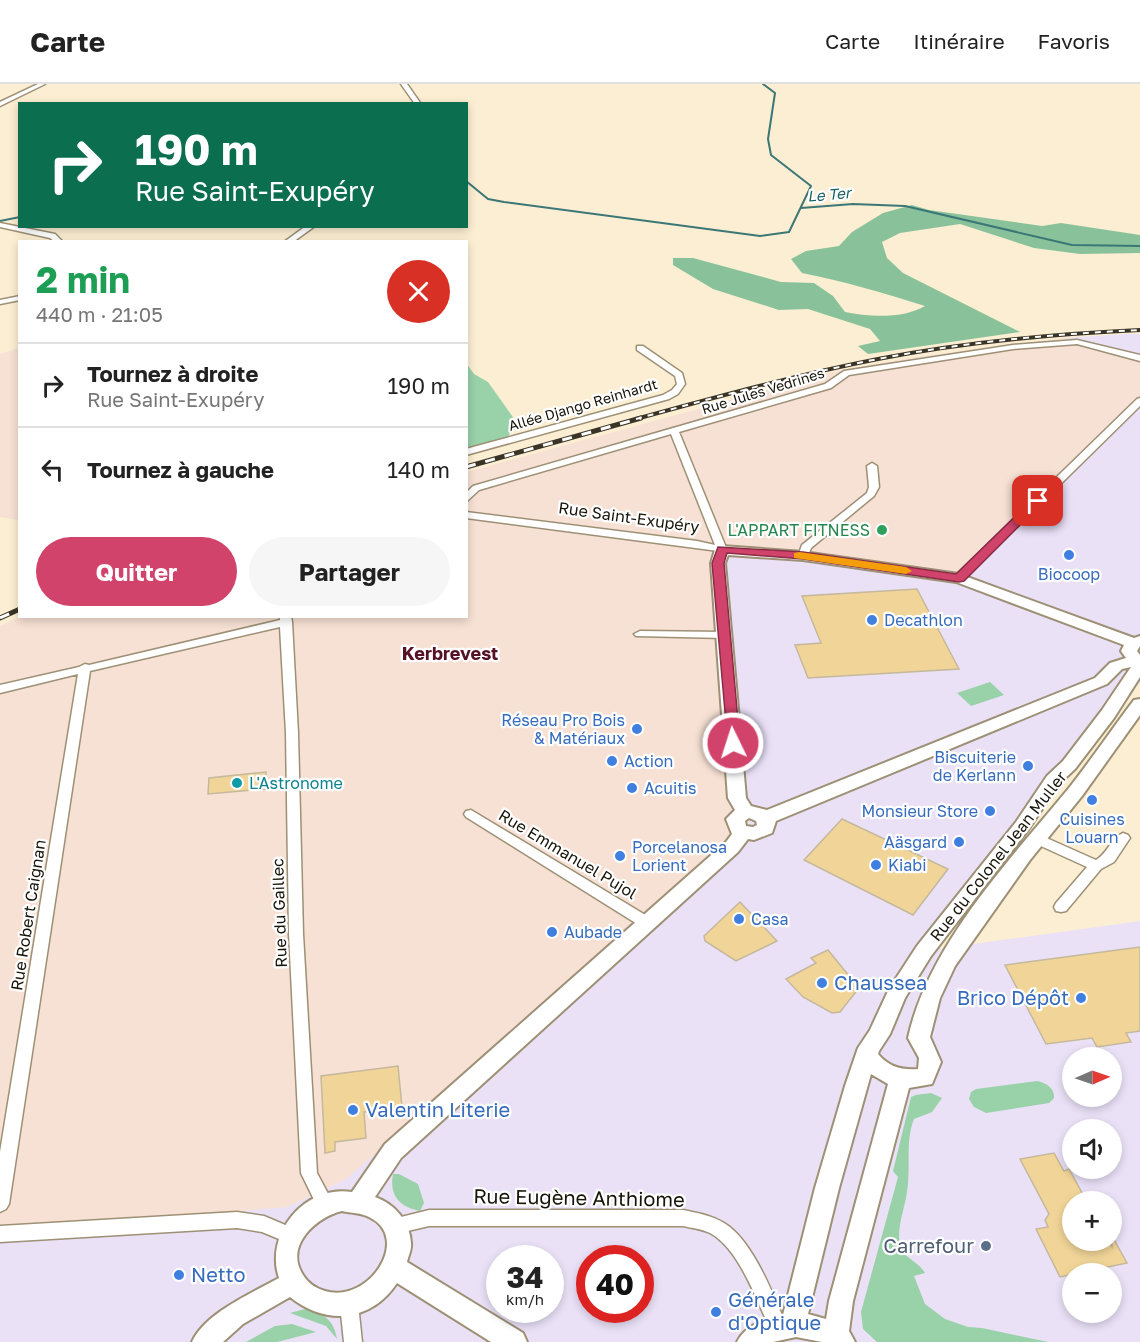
<!DOCTYPE html>
<html lang="fr">
<meta charset="utf-8">
<style>
:root{--surface:#fff;--page:#f6f6f6;--text:#222;--muted:#767676;--line:#e0e0e0;--accent:#d2436b}
body{margin:0;font-family:"Golos Text",sans-serif;background:var(--page);color:var(--text);height:100vh;display:flex;flex-direction:column;font-size:22px;white-space:nowrap}
*{box-sizing:border-box;margin:0}
p{font-size:20px;color:var(--muted)}
.icon{flex:none;width:33px;height:33px;fill:none;stroke:currentColor;stroke-width:2;stroke-linecap:round;stroke-linejoin:round}
.map{position:relative;flex:1;overflow:hidden}
.sheet{position:absolute;left:18px;top:156px;width:450px;height:378px;display:flex;flex-direction:column;background:var(--surface);border-radius:0px;box-shadow:0 3px 9px #0003}
.sheet>*{flex:none}
.banner{position:absolute;left:18px;top:18px;width:450px;height:126px;border-radius:0px;box-shadow:0 3px 9px #0003;background:#0b6e4f;color:#fff;overflow:hidden}
.needle{width:39px;rotate:88deg}
.buttons{position:absolute;left:1062px;top:963px;display:grid;gap:12px}
.buttons a{display:grid;place-items:center;width:60px;height:60px;border-radius:50%;background:var(--surface);box-shadow:0 3px 9px #0003;font-size:30px}
.speed{position:absolute;left:486px;top:1161px;display:flex;gap:12px;font-size:30px;font-weight:700;text-align:center}
.speed>*{display:grid;place-content:center;width:78px;height:78px;border-radius:50%;background:var(--surface);box-shadow:0 3px 9px #0003;line-height:1}
.speed small{font-size:15px;font-weight:400}
.speed .limit{border:9px solid #d22;background:#fff;color:#111}
.pin{position:absolute;display:grid;place-items:center;width:51px;height:51px;color:#fff;margin:-26px;border-radius:12px;box-shadow:0 3px 9px #0006}
.me{position:absolute;width:66px;margin:-33px;rotate:356deg;stroke-linejoin:round;filter:drop-shadow(0 0 4px #0008)}
.turn{display:flex;align-items:center;gap:21px;height:126px;padding:0 18px;font-size:27px}
.turn .icon{width:78px;height:78px;stroke-width:2.5}
.turn b{display:block;font-size:42px;line-height:51px}
.round{display:grid;place-items:center;flex:none;width:63px;height:63px;border-radius:32px;background:var(--page)}
.head{display:flex;align-items:center;justify-content:space-between;height:102px;padding:0 18px}
h1{font-size:36px;font-weight:700;line-height:45px;color:#1e9e55}
.action{display:flex;gap:12px;margin-top:auto;padding:12px 18px}
.action a{flex:1;height:69px;border-radius:36px;background:var(--accent);color:#fff;font-size:24px;font-weight:700;line-height:69px;text-align:center}
.action a+a{background:var(--page);color:var(--text)}
ul{padding:0;list-style:none}
li{display:flex;align-items:center;gap:18px;height:84px;padding:0 18px;border-top:2px solid var(--line)}
li div{flex:1}
li b{display:block;font-size:22px}
li em{font-style:normal}
header{display:flex;align-items:center;gap:36px;box-sizing:border-box;height:84px;padding:0 30px;background:var(--surface);border-bottom:2px solid var(--line)}
header strong{font-size:28px}
nav{display:flex;gap:33px;margin-inline-start:auto;font-size:21px}
.map>svg:first-child{display:block}
</style>
<header>
<strong>Carte</strong>
<nav><a>Carte</a><a>Itinéraire</a><a>Favoris</a></nav>
</header>
<div class="map">
<svg width="1140" height="1258" viewBox="0 0 1140 1258">
<rect width="100%" height="100%" fill="#fceed2"/>
<path fill="#eae1f7" fill-rule="evenodd" d="M1140,250V274L1064,254L1125,250Z
M1140,317V598L923,867L1140,837V1258H0V1145L287,1123L346,1095L469,987L737,714L723,466ZM1072,974H1112V1012H1072ZM1072,1046H1112V1084H1072ZM1072,1118H1112V1156H1072ZM500,1174H550V1226H500ZM590,1174H640V1226H590ZM1072,1190H1112V1228H1072Z"/>
<path fill="#f7e1d4" d="M1064,254L1140,274V317L959,494L722,466L737,714L751,736L743,748L346,1095L287,1123L0,1145V542L21,532H466L467,388L837,287L916,273Z
M19,264H20L19,436L0,433V270Z"/>
<path fill="#99d1a9" d="M466,279L474,290L488,298L515,336L507,356L467,365Z
M990,598L1004,611L971,622L957,609Z
M1037,997C1046,999 1055,1004 1054,1014L1049,1019L986,1029L974,1023L969,1015L971,1008L976,1005Z
M931,1009L942,1014L932,1028L914,1035C905,1057 911,1083 907,1108C905,1124 895,1147 901,1163C904,1174 919,1178 925,1189L914,1192L925,1220L945,1235L968,1243L982,1244L1048,1258H877L863,1245L861,1228L898,1093L893,1087L911,1013L916,1011Z
M393,1090H399L418,1100L424,1119L420,1127C399,1123 389,1111 393,1090Z
M305,1225C323,1228 334,1236 337,1255L326,1242L290,1229Z
M292,1240L316,1248L277,1258H246L275,1242Z"/>
<path fill="#89c29a" d="M912,121L929,126L1042,142L1061,139L1140,151V169L1080,170L1034,164L960,140L900,149L882,158L887,174L903,189L1020,248L868,270L858,262L880,257L870,245L808,225L779,226L713,205L673,181V174H693L781,198L814,199L833,212L845,228C869,233 903,235 925,222C884,209 843,197 802,189L791,175L806,167L839,162L852,148L883,129Z"/>
<g fill="none" stroke-linecap="round" stroke-linejoin="round">
<path stroke="#3b7776" stroke-width="2" d="M466,97L488,115L504,118L760,152L789,148L811,102L771,71L768,55L775,9L763,0
M801,124L853,120L905,122L1072,161L1140,162
M0,137L20,133"/>
</g>
<path fill="#f1d598" stroke="#c5b89c" stroke-width="1.5" d="M917,505L959,585L808,594L795,561L821,559L802,512Z
M266,688V705L208,710L209,694Z
M842,735L948,785L913,831L804,776Z
M740,818L777,857L736,877L705,857L704,852Z
M1140,863V947L1126,949L1131,958L1097,963L1092,954L1046,960L1005,881Z
M828,866L859,904L840,928L832,929L803,913L786,895L816,879L811,874Z
M398,982L402,1023L364,1028L366,1054L335,1058V1067L325,1069L321,992Z
M1054,1069L1064,1087L1069,1085L1087,1118H1072V1156H1108L1112,1163V1152L1127,1179L1060,1193L1036,1145L1048,1143L1045,1136L1049,1130L1020,1075Z"/>
<g fill="none" stroke-linecap="round" stroke-linejoin="round">
<g stroke="#9d9075" stroke-width="3">
<path id="street" d="M38,0H45L0,22V18Z
M401,0H407L421,20H415Z
M0,139L55,150L63,158H55L50,154L0,143Z
M306,142H315L293,158H284Z
M20,212V216L0,220V216Z
M1077,256L1140,271V277L1077,260L1013,265L849,291L831,304L679,348L727,466L726,468L466,434V428L697,457L715,461L671,350L479,406L466,418V409L473,402L825,300L844,287L1013,261Z
M637,262H643L682,289L685,300L678,310L669,315L466,371V365L663,311L672,306L677,300L675,292L637,266Z
M1140,314V322L963,496H955L954,494L955,492L1137,315Z
M872,379L877,382L879,403L874,412L811,464L807,474H799L798,472L802,461L867,409L869,403L867,382Z
M280,532H291L292,538L298,649L303,850L317,1089L334,1121L331,1126L325,1129L319,1126L301,1089L289,850L286,649L280,543L90,587L9,1120L6,1125L0,1128V1068L78,590L0,609V601L79,583L85,580L89,581L280,536Z
M640,547L725,548L731,551L725,554L636,552L634,550Z
M471,726L652,835L654,839L652,843L647,844L642,843L466,733L464,730L466,727Z
M1123,749L1128,751L1130,754L1114,778L1101,785L1066,827L1061,828L1056,827L1054,823L1056,819L1087,783L1032,758L1030,755L1032,752H1042L1096,776C1108,769 1111,754 1123,749Z
M429,1126H683C697,1129 711,1131 724,1139C753,1156 774,1213 787,1243L784,1249L778,1252L772,1249C758,1220 740,1165 710,1149C702,1145 692,1144 683,1142H429L395,1150L389,1148L386,1142L389,1136Z
M237,1128L264,1132L297,1146L300,1152L297,1158L291,1160L262,1148L237,1144L0,1158V1142Z
M349,1211L355,1214L358,1220L362,1258H344L340,1220L343,1214Z"/>
</g>
<g stroke="#9d9075" stroke-width="4">
<path id="secondary" d="M722,462L803,468L959,490L1134,554L1140,552V562L1137,567L1140,571V593L1114,634L1075,685L1059,700L1028,746L931,872L905,914L890,950L879,967L878,970C889,983 901,986 918,985L919,974L908,954C928,861 1010,776 1069,704C1091,676 1112,645 1134,616L1140,615V631L1082,712L1030,776L955,882L940,914L930,953L941,978L932,1000L909,1004L853,1217L849,1247L855,1258H822L796,1253L773,1258H737C745,1241 766,1235 783,1231L815,1104L845,1002L858,964L870,946L889,905L917,862L1016,738L1047,692L1063,677L1102,626L1131,583L1122,585L1107,600L776,737L772,749L754,756L748,755L738,768L401,1074L375,1113C395,1120 410,1138 411,1159C412,1165 408,1173 407,1178L523,1249L527,1258H491L397,1199C371,1238 326,1242 290,1213L243,1240L223,1258H192C205,1229 252,1209 279,1194C264,1150 305,1100 352,1108L385,1060L726,758L732,750L726,735L735,726L728,714L711,479L715,466ZM728,471L803,476L956,498L1124,561L1121,567L1126,574L1110,579L1095,594L767,726L751,722L746,714L725,479ZM749,734L756,737L757,741L753,743L746,742L745,737ZM871,990L888,1000L829,1217L826,1235L808,1230L839,1104ZM342,1127C350,1129 362,1129 369,1133C412,1153 370,1220 325,1207C315,1204 308,1199 303,1191C284,1162 316,1133 342,1127Z"/>
</g>
<use href="#street" fill="#fff" fill-rule="evenodd"/>
<use href="#secondary" fill="#fff" fill-rule="evenodd"/>
<g stroke="#393426" stroke-width="4">
<path id="rail-far1" d="M636,335C716,313 796,291 878,275C965,258 1052,250 1140,246"/>
</g>
<g stroke="#393426" stroke-width="5">
<path id="rail" d="M466,383L641,334
M0,534L20,525"/>
</g>
<use href="#rail-far1" stroke="#fff" stroke-width="2" stroke-dasharray="6" stroke-linecap="butt"/>
<use href="#rail" stroke="#fff" stroke-width="3" stroke-dasharray="10" stroke-linecap="butt"/>
</g>
<path fill="#d2436b" stroke="#882c46" stroke-width="1.5" d="M1038,413L1044,417L964,497L959,498L803,475L727,469L724,479L740,659L738,662H728L712,479L718,463L803,468L956,490L1034,414Z"/>
<path fill="#f59e0b" d="M799,468L906,483L912,487L906,490L794,474V469Z"/>
<circle fill="#2e9e5b" stroke="#fff" stroke-width="2" cx="882" cy="446" r="6"/>
<g fill="#3f7fe0" stroke="#fff" stroke-width="2">
<circle cx="1069" cy="471" r="6"/>
<circle cx="872" cy="536" r="6"/>
<circle cx="637" cy="645" r="6"/>
<circle cx="612" cy="677" r="6"/>
<circle cx="1028" cy="682" r="6"/>
<circle cx="632" cy="704" r="6"/>
<circle cx="1092" cy="716" r="6"/>
<circle cx="990" cy="727" r="6"/>
<circle cx="959" cy="758" r="6"/>
<circle cx="620" cy="772" r="6"/>
<circle cx="876" cy="781" r="6"/>
<circle cx="739" cy="835" r="6"/>
<circle cx="552" cy="848" r="6"/>
<circle cx="822" cy="899" r="6"/>
<circle cx="1081" cy="914" r="6"/>
<circle cx="353" cy="1026" r="6"/>
<circle cx="179" cy="1191" r="6"/>
<circle cx="716" cy="1228" r="6"/>
</g>
<circle fill="#0f9aa8" stroke="#fff" stroke-width="2" cx="237" cy="699" r="6"/>
<circle fill="#5c6f8a" stroke="#fff" stroke-width="2" cx="986" cy="1162" r="6"/>
<g text-anchor="middle" stroke-width="4.5" stroke-linejoin="round" paint-order="stroke">
<g font-size="14" fill="#181409" stroke="#fff">
<text transform="translate(763 307) rotate(-17)" y="5">Rue Jules Vedrines</text>
<text transform="translate(583 321) rotate(-16)" y="5">Allée Django Reinhardt</text>
</g>
<g font-size="15" font-style="italic" fill="#165f62" stroke="#fff">
<text transform="translate(829 111) rotate(-5)" y="5">Le Ter</text>
</g>
<g font-size="16" fill="#181409" stroke="#fff">
<text transform="translate(629 433) rotate(8)" y="6">Rue Saint-Exupéry</text>
<text transform="translate(568 770) rotate(31)" y="6">Rue Emmanuel Pujol</text>
<text transform="translate(998 772) rotate(-52)" y="6">Rue du Colonel Jean Muller</text>
<text transform="translate(279 829) rotate(-92)" y="6">Rue du Gaillec</text>
<text transform="translate(28 831) rotate(-81)" y="6">Rue Robert Caignan</text>
</g>
<g font-size="16" fill="#27864d" stroke="#fff" text-anchor="end">
<text x="870" y="452">L'APPART FITNESS</text>
</g>
<g font-size="16" fill="#366cbe" stroke="#fff" text-anchor="start">
<text x="1069" y="496" text-anchor="middle">Biocoop</text>
<text x="884" y="542">Decathlon</text>
<text x="625" y="642" text-anchor="end">Réseau Pro Bois<tspan x="625" dy="18">&amp; Matériaux</tspan></text>
<text x="1016" y="679" text-anchor="end">Biscuiterie<tspan x="1016" dy="18">de Kerlann</tspan></text>
<text x="624" y="683">Action</text>
<text x="644" y="710">Acuitis</text>
<text x="978" y="733" text-anchor="end">Monsieur Store</text>
<text x="1092" y="741" text-anchor="middle">Cuisines<tspan x="1092" dy="18">Louarn</tspan></text>
<text x="947" y="764" text-anchor="end">Aäsgard</text>
<text x="632" y="769">Porcelanosa<tspan x="632" dy="18">Lorient</tspan></text>
<text x="888" y="787">Kiabi</text>
<text x="751" y="841">Casa</text>
<text x="564" y="854">Aubade</text>
</g>
<g font-size="16" fill="#0d838f" stroke="#fff" text-anchor="start">
<text x="249" y="705">L'Astronome</text>
</g>
<g font-size="18" font-weight="bold" fill="#551125" stroke="#fff">
<text x="450" y="576">Kerbrevest</text>
</g>
<g font-size="20" fill="#366cbe" stroke="#fff" text-anchor="start">
<text x="834" y="906">Chaussea</text>
<text x="1069" y="921" text-anchor="end">Brico Dépôt</text>
<text x="365" y="1033">Valentin Literie</text>
<text x="191" y="1198">Netto</text>
<text x="728" y="1223">Générale<tspan x="728" dy="23">d'Optique</tspan></text>
</g>
<g font-size="20" fill="#181409" stroke="#fff">
<text transform="translate(579 1114) rotate(1)" y="7">Rue Eugène Anthiome</text>
</g>
<g font-size="20" fill="#4e5e75" stroke="#fff" text-anchor="end">
<text x="974" y="1169">Carrefour</text>
</g>
</g>
</svg>
<div class="buttons">
<a><svg class="needle" viewBox="-14 -14 28 28"><path d="M0-13l5 13h-10z" fill="#e53935"/><path d="M0 13l5-13h-10z" fill="#767676"/></svg></a>
<a><svg class="icon" aria-label="sound" viewBox="0 0 24 24"><path d="M4 9h4l5-4v14l-5-4H4zM17 9q2 3 0 6"/></svg></a>
<a>+</a>
<a>−</a>
</div>
<div class="speed"><div>34<small>km/h</small></div><div class="limit">40</div></div>
<div class="pin" style="left:1038px;top:417px;background:#d93025"><svg class="icon" aria-label="arrive" viewBox="0 0 24 24"><path d="M6 21V4h12l-3 4 3 4H6"/></svg></div>
<svg class="me" style="left:733px;top:659px" viewBox="-20 -20 40 40"><circle r="17" fill="#d2436b" stroke="#fff" stroke-width="3"/><path d="M0-11L8 9 0 5-8 9z" fill="#fff"/></svg>
<div class="banner">
<div class="turn"><svg class="icon" aria-label="right" viewBox="0 0 24 24"><path d="M7 20v-9h11M14 6l5 5-5 5"/></svg><div><b>190 m</b>Rue Saint-Exupéry</div></div>
</div>
<section class="sheet">
<div class="head"><div><h1>2 min</h1><p>440 m · 21:05</p></div><a class="round" style="background:#d93025;color:#fff"><svg class="icon" aria-label="close" viewBox="0 0 24 24"><path d="M6 6l12 12M18 6L6 18"/></svg></a></div>
<ul>
<li><svg class="icon" aria-label="right" viewBox="0 0 24 24"><path d="M7 20v-9h11M14 6l5 5-5 5"/></svg><div><b>Tournez à droite</b><p>Rue Saint-Exupéry</p></div><em>190 m</em></li>
<li><svg class="icon" aria-label="left" viewBox="0 0 24 24"><path d="M17 20v-9H6M10 6l-5 5 5 5"/></svg><div><b>Tournez à gauche</b></div><em>140 m</em></li>
</ul>
<div class="action"><a>Quitter</a><a>Partager</a></div>
</section>
</div>
